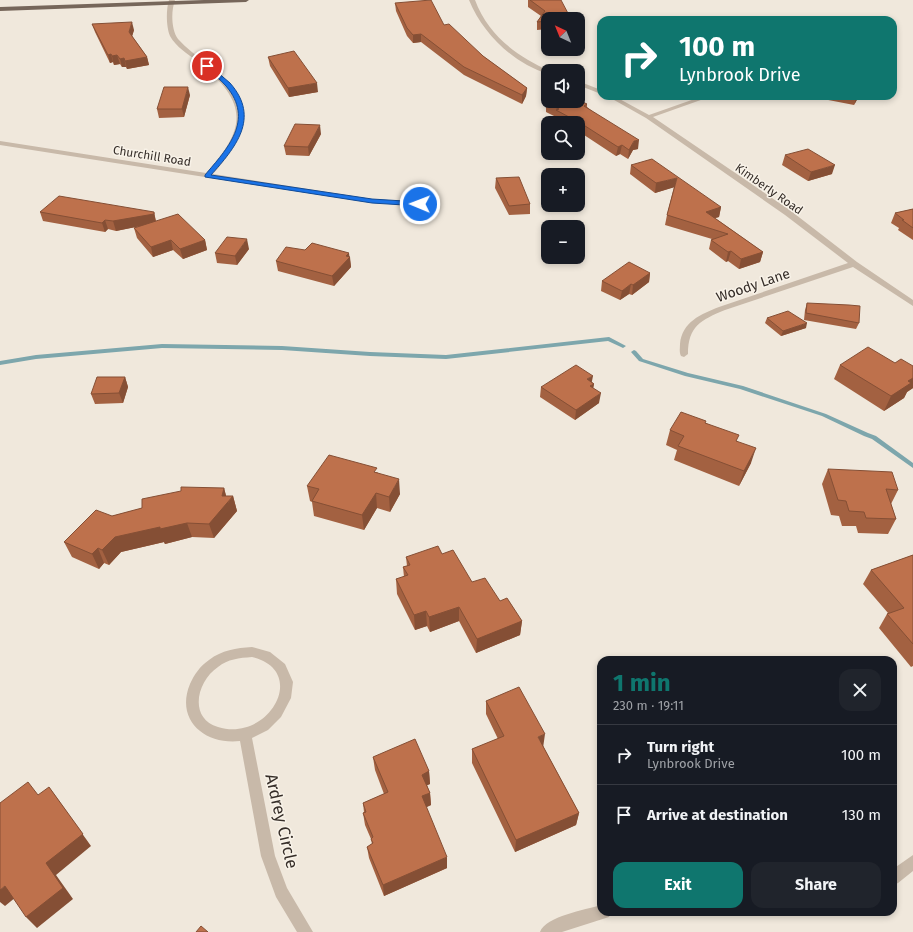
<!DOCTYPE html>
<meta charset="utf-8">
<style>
:root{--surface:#171b24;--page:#20242c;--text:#f1f3f6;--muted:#9ea1a6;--line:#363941;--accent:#0f766e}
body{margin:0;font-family:"Fira Sans",sans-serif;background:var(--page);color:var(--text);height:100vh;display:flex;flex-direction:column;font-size:15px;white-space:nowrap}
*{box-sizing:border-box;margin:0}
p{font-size:13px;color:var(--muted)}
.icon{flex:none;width:22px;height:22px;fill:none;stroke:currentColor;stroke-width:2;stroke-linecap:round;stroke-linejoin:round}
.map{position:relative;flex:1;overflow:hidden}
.side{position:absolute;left:597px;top:656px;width:300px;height:260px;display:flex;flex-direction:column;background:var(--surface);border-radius:12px;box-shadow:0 2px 6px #0003}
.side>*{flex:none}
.hud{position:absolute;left:597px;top:16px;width:300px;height:84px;border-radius:12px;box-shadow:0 2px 6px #0003;background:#0f766e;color:#fff;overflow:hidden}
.needle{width:26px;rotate:317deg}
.fabs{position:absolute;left:541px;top:12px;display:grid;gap:8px}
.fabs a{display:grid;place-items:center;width:44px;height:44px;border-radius:8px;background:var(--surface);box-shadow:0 2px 6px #0003;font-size:20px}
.pin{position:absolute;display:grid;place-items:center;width:34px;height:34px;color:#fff;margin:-17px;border:2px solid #fff;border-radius:50%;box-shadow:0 1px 4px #0007}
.me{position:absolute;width:44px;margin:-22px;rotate:271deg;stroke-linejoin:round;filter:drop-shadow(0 0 3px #0008)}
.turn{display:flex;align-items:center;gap:14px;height:84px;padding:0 16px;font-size:18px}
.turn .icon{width:52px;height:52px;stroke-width:2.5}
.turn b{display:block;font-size:28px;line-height:34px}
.round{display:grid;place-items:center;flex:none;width:42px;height:42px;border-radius:12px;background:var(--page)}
.head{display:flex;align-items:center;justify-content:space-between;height:68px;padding:0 16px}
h1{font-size:24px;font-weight:700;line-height:30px;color:var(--accent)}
.cta{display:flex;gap:8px;margin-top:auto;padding:8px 16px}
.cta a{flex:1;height:46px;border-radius:12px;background:var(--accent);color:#fff;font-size:16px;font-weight:700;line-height:46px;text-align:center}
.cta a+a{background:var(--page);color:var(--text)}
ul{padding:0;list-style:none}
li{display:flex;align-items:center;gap:12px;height:60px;padding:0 16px;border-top:1px solid var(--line)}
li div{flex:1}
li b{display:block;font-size:15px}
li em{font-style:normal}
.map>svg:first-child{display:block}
</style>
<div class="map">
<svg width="913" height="932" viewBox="0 0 913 932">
<rect width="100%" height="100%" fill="#f0e8dc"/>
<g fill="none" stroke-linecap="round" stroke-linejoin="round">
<path fill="#7da6ac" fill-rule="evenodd" d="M609,337L626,346L623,348L621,347L608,341L446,359L370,356L282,350L162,348L36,359L0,365V361L36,355L162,344L282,346L370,352L446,355Z
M634,350L636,351L643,359L688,373L743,386L826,414L868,433L876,436L913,463V468L872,439L864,436L822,416L740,389L685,376L639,361L631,352Z"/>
<path fill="#c8b9a9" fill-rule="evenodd" d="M169,0H175C171,11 171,29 178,39C186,48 196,55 206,63C254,103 254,128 213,174L372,199L420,202L424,204L423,206L372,203L0,145V141L206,173C249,126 247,101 197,61C188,54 176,47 170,36C166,27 166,9 169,0Z
M469,0H475C488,35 516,56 550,71H548V74C513,63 483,34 469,0Z
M578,81L601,90V94L578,85Z
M607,96H614L649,115L703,96H712L653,117L791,211L857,262L913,300V306L853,267L725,310C701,320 688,326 688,354L684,357L681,356C679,352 680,348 680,344C682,322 701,314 719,307L848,263L785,215L646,118Z
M252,647L270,652L285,664L293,682L291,698L281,717L268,730L252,738L275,856L287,888L313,932H297L276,897L261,856L240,741C205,745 175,720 190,684C194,675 200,666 209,660C222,650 236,648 252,647ZM252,657C310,671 268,743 218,727C188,718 197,681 218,667C228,659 239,658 252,657Z
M913,855V871L898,883L893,885V869Z
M601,905V912H611L609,917L562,932H540C546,916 585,910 601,905Z"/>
<path fill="#76665a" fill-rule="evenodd" d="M204,0H249L246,2L0,11V7Z"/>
</g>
<path fill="#a36141" d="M528,0H561L548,19V29L537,30V22L541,16L528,7Z
M395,3L444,25L483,56L527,88L526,96L522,104L464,75L421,42L413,43L407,36L396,11Z
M92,24L134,30L132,36L147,57L149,65L127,69L126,67H122L120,64L114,65L113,62L110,63L95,32Z
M268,57L318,92L289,97L270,66Z
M190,95L184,117L159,118L157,109Z
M818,96H859L854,105L818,98Z
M546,103L587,104V107L638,149L633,150L628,159L620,154L616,156L578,131V123H563L556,119V117L546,112Z
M321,134L309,156L286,155L284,146Z
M785,155L832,174L808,181L782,165Z
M631,165L721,207L719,217L715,218L763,252L760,262L739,269L728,261L726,262L709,249L711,240L712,239L665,225L667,215L674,187L655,193L630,174Z
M496,178L530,204V214L509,215L495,188Z
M913,209V240L898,230L899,228L891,223L895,213Z
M40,212H154L156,221L205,240L207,250L183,259L173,250L153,257L137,238L134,228L140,226L116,231L108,229L105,232L43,221Z
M249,249L237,265L217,263L215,253Z
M305,250L349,253L351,267L334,286L278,271L276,261Z
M650,273L649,282L632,295L629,294L620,300L601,291L602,281Z
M807,303L859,323L856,329L804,320L805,310Z
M767,318L806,328L781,336L765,323Z
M895,363L913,366V388L907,392L904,398L884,411L834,379L840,365Z
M125,377L128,387L123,403L95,404L91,394Z
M592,382L594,384L593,388L599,403L575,420L540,397L541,387Z
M706,423L737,441L751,463L739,486L674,460L677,450L666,445L670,430Z
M828,469L898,490L891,504L896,519L888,534L858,533L856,526H842L839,516L831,515L822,484Z
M377,472L400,494L390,512L377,508L364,530L314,516L312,502L310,501L307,486Z
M224,488L226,496H233L237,511L214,538L192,537L165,544L164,542L121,552L109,565L104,563L99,569L72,557L64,542L112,516Z
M442,554L472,582L500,601L522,621L520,635L476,653L459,621L430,632L427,626L415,630L397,594L396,579L404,577L403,567L407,566L406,557Z
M913,555V666L911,667L879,628L887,614L888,613L863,584L871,570Z
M486,701L543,746L579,813L576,825L515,852L472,763V749L498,739L486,714Z
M373,757L429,771L430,784L427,785L430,793L431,805L426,807L447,868L384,896L369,858L367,847L372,844L371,839L365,825L363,813L364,812L363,803L384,794L375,770Z"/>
<path fill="#854f35" d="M132,22L134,30L131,40L129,32Z
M421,34V42L413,43V35Z
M111,54L113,62L110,63L108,55Z
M117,55L120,64L114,65L112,56Z
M147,57L149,65L127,69L125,61Z
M124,58L126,67H122L120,59Z
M317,83L318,92L289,97L288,88Z
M188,87L190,95L184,117L182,109Z
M527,88L526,96L522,104V95Z
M857,96H859L854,105Z
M320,125L321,134L309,156L308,147Z
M639,140L638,149L633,150L628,159L629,150L634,141Z
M622,145L620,154L616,156L618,147Z
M835,165L832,174L808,181L811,172Z
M677,178L675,187L655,193L656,183Z
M721,207L719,217L704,221L706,212Z
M154,212L156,223L116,231L113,221Z
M105,220L108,229L105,232L102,223Z
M247,239L249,249L237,265L235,256Z
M171,240L173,250L153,257L151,247Z
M205,240L207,250L183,259L180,249Z
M731,251L728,261L726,262L728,252Z
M763,252L760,262L739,269L741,259Z
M349,253V258L350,257L351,267L334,286L332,276L346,256Z
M650,273L649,282L632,295L633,285Z
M631,284L629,294L620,300L622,291Z
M807,323L806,328L781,336L783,331Z
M593,376L591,386L594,384L592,394L587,379Z
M125,377L128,387L123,403L119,393Z
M913,378V388L907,392L904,398L884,411L891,396L908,381Z
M601,393L599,403L575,420L576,410Z
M756,448L751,463L739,486L744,471Z
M399,479L400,494L390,512L389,497Z
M224,488L228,503L233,496L237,511L214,538L209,524L222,496Z
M376,493L377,508L364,530L362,515Z
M187,523L192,537L165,544L164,542L121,552L109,565L102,550L115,537L160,527Z
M98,548L104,563L99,569L92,554Z
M459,607V621L430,632L429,617Z
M426,611L427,626L415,630L414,615Z
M522,621L520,635L476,653L477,639Z
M545,734L543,748L538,737Z
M429,771L430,784L423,787L422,775Z
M49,787L91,846L56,875L73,899L37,928L26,917L46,863Z
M430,793L431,805L423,809L422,796Z
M579,813L576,825L515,852L516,840Z
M447,857V868L384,896L383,885Z
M5,886L16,897L5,906L0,902V890Z"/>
<path fill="#be714c" stroke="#854f35" d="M431,0L444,25L449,24L483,56L527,88L522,95L464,67L421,34L413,35L407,28L395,3Z
M530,0H561L571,19H548V21L537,22L545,11Z
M132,22L129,32L147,57L125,61L124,58L120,59L117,55L112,56L111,54L108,55L92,24Z
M294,51L317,83L288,88L268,57Z
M164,87H188L182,109H157Z
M578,100L587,104L584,106L639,140L634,141L629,150L622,145L618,147L582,124L556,110L559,109L546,103L552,101H578Z
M295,124L320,125L308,147L284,146Z
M808,149L835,165L811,172L785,155Z
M652,159L721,207L706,212L763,252L741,259L731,251L728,252L711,240L728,234L667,215L677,178L656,183L631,165Z
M519,177L530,204L509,206L496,178Z
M59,196L154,212V214L113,221L105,220L102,223L40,212Z
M913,209V228L902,220H904L895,213Z
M178,214L205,240L180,249L171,240L151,247L134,228Z
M227,237L247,239L235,256L215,253Z
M312,243L349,253L346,256L350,257L332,276L276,261L286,247L305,250Z
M629,262L650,273L633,285L631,284L622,291L602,281Z
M807,303L849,305L860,306L859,323L806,313Z
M788,311L807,323L783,331L767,318Z
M868,347L895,363L901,359L913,366V378L908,381L911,383L891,396L840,365Z
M576,365L593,376L587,379L594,384L590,386L601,393L576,410L541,387Z
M97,377H125L119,393L91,394Z
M681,412L706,421L705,423L739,435L736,441L756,448L744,471L678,446L684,436L670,430Z
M329,455L377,468L374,472L399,479L389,497L376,493L362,515L312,501L319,489L307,486Z
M828,469L892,472L898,490L886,489L896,519L866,518L864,512L849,511L846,501L838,500Z
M181,487L224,488L222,496H233L209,524L187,523L160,529V527L115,537L102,550L98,548L92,554L64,542L96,510L112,516L142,508V499L181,491Z
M438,546L442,554L453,550L472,582L485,578L500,601L507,598L522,621L477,639L459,607L429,617L426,611L414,615L396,579L408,575L403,567L410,565L406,557Z
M913,555V644L887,614L904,608L871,570Z
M519,687L545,734L538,737L579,813L516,840L472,749L504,736L486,701Z
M415,739L429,771L422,775L430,793L422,796L447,857L383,885L367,847L373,843L371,839L373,837L363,813L366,812L363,803L388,792L373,757Z
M28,782L38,795L49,787L83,834L46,863L63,888L26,917L5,886L0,890V803Z
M201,926L208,932H196Z"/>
<path fill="#1a73e8" stroke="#114b97" d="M205,65H209C216,71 223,77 230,83C261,118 235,148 211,175L372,199L420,202L423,204L420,206L372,203L205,177V175C227,149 255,120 226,86C220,79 212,73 205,67Z"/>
<g text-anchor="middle" stroke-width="3" stroke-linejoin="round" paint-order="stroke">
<g font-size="12" fill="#352d28" stroke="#f8f2e8">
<text transform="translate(152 156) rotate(9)" y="4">Churchill Road</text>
<text transform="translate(769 189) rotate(35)" y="4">Kimberly Road</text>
</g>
<g font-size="14" fill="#352d28" stroke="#f8f2e8">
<text transform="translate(753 285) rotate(-19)" y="5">Woody Lane</text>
</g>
<g font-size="17" fill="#352d28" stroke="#f8f2e8">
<text transform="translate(282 821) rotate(77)" y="6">Ardrey Circle</text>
</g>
</g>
</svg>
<div class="fabs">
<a><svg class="needle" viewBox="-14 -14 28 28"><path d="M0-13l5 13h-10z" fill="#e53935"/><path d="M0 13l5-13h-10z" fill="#9ea1a6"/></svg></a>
<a><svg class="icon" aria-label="sound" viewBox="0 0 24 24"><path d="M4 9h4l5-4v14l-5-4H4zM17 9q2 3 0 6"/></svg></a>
<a><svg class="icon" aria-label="search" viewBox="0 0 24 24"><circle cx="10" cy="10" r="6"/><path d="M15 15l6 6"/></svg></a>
<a>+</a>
<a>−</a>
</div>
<div class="pin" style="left:207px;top:66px;background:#d93025"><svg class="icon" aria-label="arrive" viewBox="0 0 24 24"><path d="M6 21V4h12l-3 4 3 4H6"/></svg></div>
<svg class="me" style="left:420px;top:204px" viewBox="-20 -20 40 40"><circle r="17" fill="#1a73e8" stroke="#fff" stroke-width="3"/><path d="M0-11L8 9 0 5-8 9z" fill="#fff"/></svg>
<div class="hud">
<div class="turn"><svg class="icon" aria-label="right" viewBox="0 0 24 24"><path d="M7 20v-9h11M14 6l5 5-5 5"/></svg><div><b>100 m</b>Lynbrook Drive</div></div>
</div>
<section class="side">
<div class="head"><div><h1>1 min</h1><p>230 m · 19:11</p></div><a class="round"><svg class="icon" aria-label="close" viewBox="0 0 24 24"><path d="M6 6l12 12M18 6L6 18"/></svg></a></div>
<ul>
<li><svg class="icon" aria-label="right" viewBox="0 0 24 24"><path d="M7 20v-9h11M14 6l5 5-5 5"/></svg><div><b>Turn right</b><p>Lynbrook Drive</p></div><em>100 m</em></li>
<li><svg class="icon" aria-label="arrive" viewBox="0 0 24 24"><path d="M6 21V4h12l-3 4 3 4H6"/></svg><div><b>Arrive at destination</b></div><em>130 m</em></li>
</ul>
<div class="cta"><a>Exit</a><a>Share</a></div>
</section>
</div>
